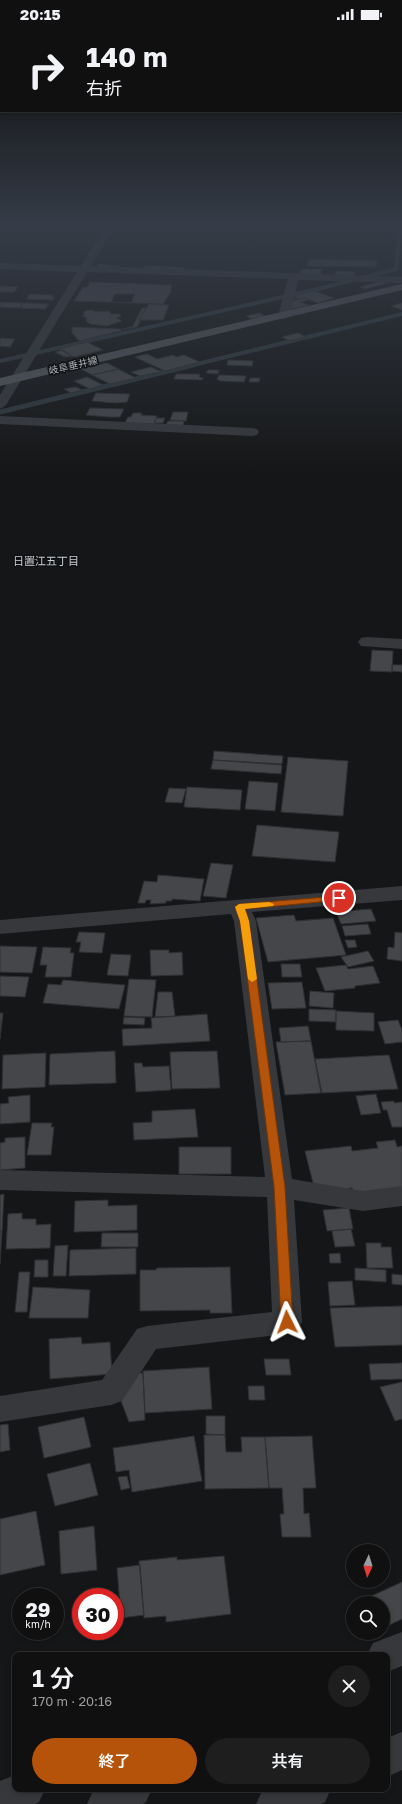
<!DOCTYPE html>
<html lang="ja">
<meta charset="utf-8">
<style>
:root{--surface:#101011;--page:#1e1e1f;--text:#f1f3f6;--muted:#9c9d9f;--line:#303031;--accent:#b45309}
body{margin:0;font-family:"Golos Text","Noto Sans JP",sans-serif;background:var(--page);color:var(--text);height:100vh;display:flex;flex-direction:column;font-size:15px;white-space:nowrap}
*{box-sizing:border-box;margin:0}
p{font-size:13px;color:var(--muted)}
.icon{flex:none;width:22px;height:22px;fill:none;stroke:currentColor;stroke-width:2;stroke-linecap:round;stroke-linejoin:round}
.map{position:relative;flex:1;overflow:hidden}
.details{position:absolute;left:12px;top:1624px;width:378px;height:140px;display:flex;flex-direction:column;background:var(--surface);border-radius:8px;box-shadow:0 2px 6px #0003,0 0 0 1px var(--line)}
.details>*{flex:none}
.guide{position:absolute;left:0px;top:0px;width:402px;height:84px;box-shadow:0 2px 6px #0003,0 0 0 1px var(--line);background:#101011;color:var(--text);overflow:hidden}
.needle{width:26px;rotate:184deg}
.controls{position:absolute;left:346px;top:1516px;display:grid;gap:8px}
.controls a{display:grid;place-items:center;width:44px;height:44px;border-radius:50%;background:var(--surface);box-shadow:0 2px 6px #0003,0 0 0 1px var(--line);font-size:20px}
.speed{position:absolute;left:12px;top:1560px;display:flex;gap:8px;font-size:20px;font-weight:700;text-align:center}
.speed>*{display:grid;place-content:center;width:52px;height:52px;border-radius:50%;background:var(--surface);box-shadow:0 2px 6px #0003,0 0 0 1px var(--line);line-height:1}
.speed small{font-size:10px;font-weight:400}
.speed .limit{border:6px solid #d22;background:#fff;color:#111}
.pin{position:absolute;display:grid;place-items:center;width:34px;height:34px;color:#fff;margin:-17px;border:2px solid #fff;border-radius:50%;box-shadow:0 1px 4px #0007}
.me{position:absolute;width:44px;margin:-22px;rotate:357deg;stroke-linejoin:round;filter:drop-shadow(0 0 3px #0008)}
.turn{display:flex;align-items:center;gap:14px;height:84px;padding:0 20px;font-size:18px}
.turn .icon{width:52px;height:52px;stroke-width:2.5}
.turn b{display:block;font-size:28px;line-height:34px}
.round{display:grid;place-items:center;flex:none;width:42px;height:42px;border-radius:21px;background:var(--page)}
.headline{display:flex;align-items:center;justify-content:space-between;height:68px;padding:0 20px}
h1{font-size:24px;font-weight:600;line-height:30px}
.button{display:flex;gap:8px;margin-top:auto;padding:8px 20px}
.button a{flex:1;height:46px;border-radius:24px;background:var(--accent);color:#fff;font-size:16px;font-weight:600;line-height:46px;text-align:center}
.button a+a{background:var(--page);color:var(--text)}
.status{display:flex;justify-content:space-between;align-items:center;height:28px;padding:0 20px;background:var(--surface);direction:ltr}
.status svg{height:11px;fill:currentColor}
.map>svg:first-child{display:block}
</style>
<div class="status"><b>20:15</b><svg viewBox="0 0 49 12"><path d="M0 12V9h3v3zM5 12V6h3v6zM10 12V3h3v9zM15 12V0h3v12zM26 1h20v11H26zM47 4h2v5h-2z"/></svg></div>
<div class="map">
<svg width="402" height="1776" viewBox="0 0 402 1776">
<rect width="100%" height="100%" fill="#151617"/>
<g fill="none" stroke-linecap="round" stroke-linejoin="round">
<path stroke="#2e383d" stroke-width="4" d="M0,333L318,261L396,241L400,199
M189,338L402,286"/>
<path stroke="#2e383d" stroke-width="5" d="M0,384L193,337"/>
</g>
<path fill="#44464a" stroke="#2f3033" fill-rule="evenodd" d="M309,231L377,233L376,239L307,238Z
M98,236L114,238L121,237L119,240H96Z
M144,238H163L161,242L142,241Z
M163,238L169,239L185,240L184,242H161Z
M301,241H322L320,248L300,247Z
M336,243L355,244L354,248H335Z
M90,254L172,257L170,262H172L163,276L74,273L83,259H87ZM115,266H135L131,275L111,274Z
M378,254L388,255L365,261L360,259Z
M0,258L18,259L14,264H0Z
M314,263L334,270L318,275L304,270L294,271L297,267Z
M29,266L53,267L52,269H55L53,272L27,271Z
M304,270L309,272L300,274L309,277L292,281L289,280L291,273Z
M0,274L23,275L20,280L0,279Z
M23,275L49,276L45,281L20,280Z
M402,275V282L391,278Z
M149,276L169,277L163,292H139Z
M142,280H146L139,292H141L137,299L120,302L133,298Z
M91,282L97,284L109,283L111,286H120L121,288L117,290L122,293L107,298L90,296L86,293L87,290L82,288L85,286L83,285L85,283Z
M259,285L265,288L251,291L246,288Z
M72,299L121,301V303L79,313L72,305Z
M298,305L306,309L290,313L282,309Z
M0,310L15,311L10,319L0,318Z
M87,314L103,322L74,329L59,321Z
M63,322L72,328L65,329L55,324Z
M147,326L157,331L173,327L176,329L184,327L200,334L165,343L135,329Z
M228,332L253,333L252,338L227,337Z
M107,335L119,341L92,347L81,341Z
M151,339L162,344L140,348L131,344Z
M118,341L136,350L110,356L92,347Z
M208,342H219L218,346L206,345Z
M176,346H200L199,349L203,350L202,352L174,351Z
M219,347L246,348L244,354L220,353L217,351Z
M87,349L103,357L90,361L74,353Z
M250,350H260L259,354H249Z
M76,359L82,362L71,365L64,361Z
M96,365L130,366L127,374L115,375L92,373Z
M90,380L124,381L120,389H109L86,387Z
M173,384H188L186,393L170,392Z
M133,385H142L141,387L157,388L154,396L125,395L128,389H131Z
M156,390H165L163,395H154Z
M168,393H184L183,398L166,397Z
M372,622L393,623L392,644L370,643Z
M392,637H402V644L392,643Z
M214,723L283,728L282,736L213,732Z
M288,729L348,733L343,788L281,784Z
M213,732L282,737L281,746L211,741Z
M249,753L278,755L275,783L245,781Z
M187,759L242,762L240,782L184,779Z
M169,760L186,761L182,775L165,774Z
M257,797L339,804L335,834L252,828Z
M211,835L233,837L226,870L203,868Z
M158,847L204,851L200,873L172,871V873H166V875L150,876L151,872H146L145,875H138L144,853L157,854Z
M371,881L376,893L341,896L336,884Z
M294,887L296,893L333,890L346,927L268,934L256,890Z
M368,896L371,906L345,908L342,898Z
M79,904L105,905L102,925L79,924L81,914H76Z
M395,904L402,905V933L387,931L388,919L394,920Z
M345,912H355L357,919L348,920Z
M0,918L37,919L32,945L0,944Z
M43,919L71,920L70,925H74L71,949H45L47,937H40Z
M150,922H169V925L182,924L183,947L151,948Z
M368,923L374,933L348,939L341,929Z
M111,926L131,927L128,948L107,947Z
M281,936H300L302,949H282Z
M346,937L348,941L373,938L380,955L355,958V960L325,963L316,940Z
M0,948L29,949L25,969L0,968Z
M129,951L156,952L152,989L124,988Z
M63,952L125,957L119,981L43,975L48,956L61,957Z
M302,954L306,980L272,981L268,955Z
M310,963L334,965L333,980L309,978Z
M158,964H172L175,988L155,989Z
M309,981L336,982V994L309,993Z
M336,983L374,985V1003L336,1002Z
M0,985H3L0,1011Z
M207,986L210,1013L123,1018L122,1001L152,1000L151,990Z
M124,989L145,990L144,997L123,996Z
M398,992L402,1002V1014L385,1016L378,994Z
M308,998L311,1013L281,1014L279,1000Z
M311,1013L321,1065L285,1067L276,1014Z
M115,1023L116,1055L49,1057L50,1026Z
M217,1023L220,1060L172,1061L170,1024Z
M46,1025L45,1059L2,1061L3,1027Z
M389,1027L398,1061L322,1065L315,1031Z
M134,1035H142L143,1039L169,1038L171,1062L136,1064Z
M376,1066L381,1085L361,1087L356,1068Z
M30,1067V1094L0,1096V1076L9,1075L8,1069Z
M394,1073V1075L402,1074V1099H392L387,1082H383L381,1074Z
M195,1081L198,1109L134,1112L133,1095L152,1094V1083Z
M32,1095H52L51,1099H54L51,1127H27Z
M25,1109V1140L0,1142V1115L5,1114V1110Z
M395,1112L397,1119L402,1118V1165H354L352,1160L334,1162L313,1155L305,1123L351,1118L352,1123L378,1120L376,1114Z
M179,1119H231V1146H179Z
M4,1166L2,1204H0V1167Z
M108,1172V1178L137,1177V1202L74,1204L75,1173Z
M349,1180L353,1201L327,1203L323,1182Z
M22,1185V1191H36V1197L51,1196L50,1220L6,1221L8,1186Z
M351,1201L355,1218L335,1219L332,1203Z
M0,1204H2L0,1236Z
M102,1205H138V1219H101Z
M366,1215H381V1219H391L393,1240H367Z
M68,1217L66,1248H53L55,1218Z
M136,1220V1246L69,1248L70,1222Z
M340,1225L341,1235H330L329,1226Z
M35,1232H48V1249H34Z
M230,1239L232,1285H210V1282L140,1283V1242H156L157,1240Z
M355,1240L386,1242V1254L355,1252Z
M19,1244H30L27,1284H15Z
M392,1246L402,1247V1257L392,1256Z
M352,1253L355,1277L330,1278L328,1254Z
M33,1259L90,1262L88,1290H29Z
M402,1278V1317L335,1319L330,1280Z
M81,1309L82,1316L110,1314L112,1346L50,1351L49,1311Z
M264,1331H289L291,1347H266Z
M402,1335V1351L371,1352L369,1336Z
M209,1339L212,1381L145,1385L143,1343Z
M143,1345L145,1392L129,1394L121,1373L134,1346Z
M402,1354V1391L395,1393L380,1359Z
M248,1358H264L265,1372H249Z
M206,1388H225V1407L206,1406Z
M84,1389L91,1419L44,1430L38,1399Z
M8,1396L10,1422L0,1424V1397Z
M204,1407H225L226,1424H242L241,1409H265L269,1460L205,1461Z
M194,1408L202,1453L132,1464L129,1442L116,1444L113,1420Z
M312,1408L316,1460H303L304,1486L309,1485L311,1509H282L280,1486H284L282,1460H269L265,1409Z
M90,1435L98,1467L55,1478L47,1446Z
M127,1448L130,1460L121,1462L118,1449Z
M36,1483L45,1537L0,1547V1491Z
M94,1498L97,1542L61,1546L59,1503Z
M224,1528L231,1586L166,1594V1588L144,1590L139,1533L177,1529V1532Z
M140,1537L144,1587L121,1590L117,1540Z
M402,1554V1591L383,1600V1575H367L365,1571Z"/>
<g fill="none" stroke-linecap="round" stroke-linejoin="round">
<path fill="#36383c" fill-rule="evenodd" d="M105,199H115L91,238L402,249V255L298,252L290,288L284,291L278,288L288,251L87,244L6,377L0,381V367L77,244L0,241V235L81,238Z
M0,388L252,400L257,401L259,404L257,407L252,408L0,396Z
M367,609L402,611V621L361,618L358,614L361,610Z
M402,858V872L252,884L256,893L292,1151L363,1163L402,1158V1178L363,1183L294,1172L302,1294L297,1302L287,1306L156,1321L122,1373L111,1377L0,1394V1368L102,1352L137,1301L147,1298L272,1284L267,1169L0,1162V1142L265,1149L234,893L231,886L0,906V892Z
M402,1604V1638L387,1644V1627H367L373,1615Z
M402,1704V1742L387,1749V1710Z
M15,1747V1761H45L39,1774L35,1776H0V1753Z
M96,1761H152L146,1774L143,1776H87L93,1763Z
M266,1761H331L325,1774L321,1776H256L262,1763Z"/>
<path fill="#53565b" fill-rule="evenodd" d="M402,256V262L0,358V350Z"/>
</g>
<linearGradient id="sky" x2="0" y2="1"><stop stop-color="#0c0c0d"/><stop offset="0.44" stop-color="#353c47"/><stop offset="1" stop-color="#353c47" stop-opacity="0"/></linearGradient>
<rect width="402" height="448" fill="url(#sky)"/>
<path fill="#b45309" stroke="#753606" d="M339,868L344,870L342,872L245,881L249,893L285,1159L293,1294L291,1297L287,1299L283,1297L281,1294L274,1159L240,893L235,879L239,876Z"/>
<path fill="#f59e0b" d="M269,874L274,876L273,878L245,881L249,893L257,951L252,954L248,951L240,893L235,879L239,876Z"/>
<g text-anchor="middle" stroke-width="3" stroke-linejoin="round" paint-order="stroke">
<g font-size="10" fill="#a8aeb7" stroke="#101112">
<text transform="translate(73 337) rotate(-13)" y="4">岐阜垂井線</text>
</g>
<g font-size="11" fill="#c8cdd3" stroke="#101112">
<text x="46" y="537">日置江五丁目</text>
</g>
</g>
</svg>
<div class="controls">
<a><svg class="needle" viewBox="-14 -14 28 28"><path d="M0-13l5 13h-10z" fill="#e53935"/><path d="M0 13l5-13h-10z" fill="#9c9d9f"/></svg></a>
<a><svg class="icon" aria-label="search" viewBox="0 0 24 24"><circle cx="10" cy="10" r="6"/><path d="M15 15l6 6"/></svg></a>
</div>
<div class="speed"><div>29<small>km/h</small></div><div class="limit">30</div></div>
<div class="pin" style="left:339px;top:870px;background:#d93025"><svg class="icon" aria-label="arrive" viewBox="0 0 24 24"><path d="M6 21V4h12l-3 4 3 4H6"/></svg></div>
<svg class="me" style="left:287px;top:1294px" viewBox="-20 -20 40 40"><path d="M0-17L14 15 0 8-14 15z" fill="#b45309" stroke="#fff" stroke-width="4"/></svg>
<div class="guide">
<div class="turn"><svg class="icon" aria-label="right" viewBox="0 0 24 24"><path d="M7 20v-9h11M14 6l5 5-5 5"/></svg><div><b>140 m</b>右折</div></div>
</div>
<section class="details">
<div class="headline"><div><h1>1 分</h1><p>170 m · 20:16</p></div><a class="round"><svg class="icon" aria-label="close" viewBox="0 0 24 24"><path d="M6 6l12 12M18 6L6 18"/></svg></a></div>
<div class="button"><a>終了</a><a>共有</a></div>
</section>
</div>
